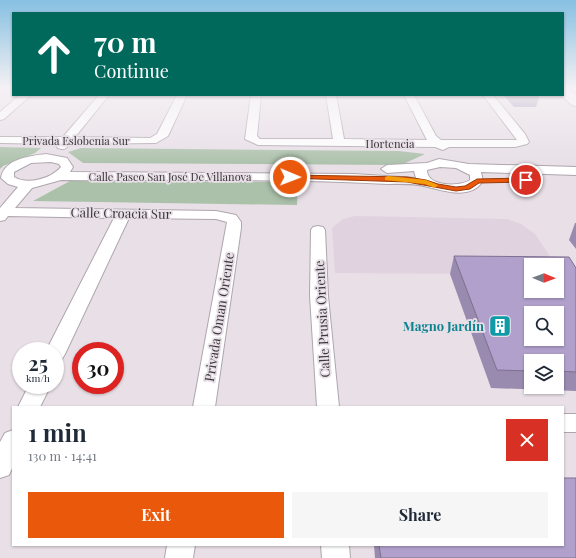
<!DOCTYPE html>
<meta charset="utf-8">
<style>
:root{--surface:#fff;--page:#f6f6f7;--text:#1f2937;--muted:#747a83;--accent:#ea580c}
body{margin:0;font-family:"Playfair Display",serif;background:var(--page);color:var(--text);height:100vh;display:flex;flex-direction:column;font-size:15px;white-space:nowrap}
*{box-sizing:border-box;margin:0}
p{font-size:13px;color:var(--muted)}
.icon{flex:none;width:22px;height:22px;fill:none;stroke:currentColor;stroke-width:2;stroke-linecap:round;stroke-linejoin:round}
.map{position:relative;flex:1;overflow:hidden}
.sheet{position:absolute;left:12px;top:406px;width:552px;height:140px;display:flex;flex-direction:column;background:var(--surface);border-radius:0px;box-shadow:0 1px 3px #0004}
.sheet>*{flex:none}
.top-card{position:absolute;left:12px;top:12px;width:552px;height:84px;border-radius:0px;box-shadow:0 1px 3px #0004;background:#00695c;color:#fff;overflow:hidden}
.needle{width:26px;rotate:91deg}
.tools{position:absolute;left:524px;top:258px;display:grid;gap:8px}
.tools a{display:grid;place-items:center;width:40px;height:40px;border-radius:0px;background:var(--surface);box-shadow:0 1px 3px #0004;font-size:20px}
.speed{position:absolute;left:12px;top:342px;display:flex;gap:8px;font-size:20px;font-weight:700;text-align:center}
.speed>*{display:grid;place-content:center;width:52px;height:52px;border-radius:50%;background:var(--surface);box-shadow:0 1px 3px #0004;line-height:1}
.speed small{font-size:10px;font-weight:400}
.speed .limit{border:6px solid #d22;background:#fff;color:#111}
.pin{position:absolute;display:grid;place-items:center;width:34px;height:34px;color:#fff;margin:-17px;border:2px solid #fff;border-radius:50%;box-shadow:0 1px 4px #0007}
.me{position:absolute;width:44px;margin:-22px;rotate:91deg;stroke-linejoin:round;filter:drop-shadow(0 0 3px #0008)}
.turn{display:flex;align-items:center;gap:14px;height:84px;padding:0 16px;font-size:18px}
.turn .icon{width:52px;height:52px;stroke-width:2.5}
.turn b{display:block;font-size:28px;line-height:34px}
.round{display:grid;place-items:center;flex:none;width:42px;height:42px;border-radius:0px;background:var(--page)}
.summary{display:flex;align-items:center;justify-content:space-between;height:68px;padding:0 16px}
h1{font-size:24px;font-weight:700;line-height:30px}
.cta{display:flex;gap:8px;margin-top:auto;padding:8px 16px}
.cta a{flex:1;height:46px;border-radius:0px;background:var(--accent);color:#fff;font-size:16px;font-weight:700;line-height:46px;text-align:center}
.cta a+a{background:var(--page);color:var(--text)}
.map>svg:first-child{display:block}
</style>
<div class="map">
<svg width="576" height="558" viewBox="0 0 576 558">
<rect width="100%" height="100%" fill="#e8dfe7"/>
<path fill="#e1d2df" d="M355,216L507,219L521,224L535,234L556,265H531V274L335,273L332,228L343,219Z"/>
<path fill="#abc1aa" d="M0,147L41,148L35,153L3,166L0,169Z
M81,148L399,151L425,154L401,165L83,163L68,152Z
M70,181L298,182L297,205L33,201Z"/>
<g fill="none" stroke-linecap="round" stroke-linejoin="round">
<g stroke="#aea6ad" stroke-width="2">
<path id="street" d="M20,95H31L4,119L0,120V112Z
M99,95H109L75,137L150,138L157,134L177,95H187L168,136L156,143L70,144C66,149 64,150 58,148L56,146L58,144L0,143V137H63Z
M251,95H261L257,136L260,139H333L326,95H336L344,139L427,140L404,95H414L436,136L441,140H517L483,95H493L525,134L529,142L527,144L515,147H449L443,150L435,147L258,145L245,139Z
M46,154L67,158L73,167L70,172L354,174L416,178L414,171L387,173L381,169L387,165L427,163L439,159L469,164L576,167V175L481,172L483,181C470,201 442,190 424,186C413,183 400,184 388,184C279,178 170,181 61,180L32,188L15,208L216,211L236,215L241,222V228L215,407H193L227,222L216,219L129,218L65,354L62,359L55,361V351H46L114,218L8,216L5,220L0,221V208L18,187L8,184L1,178C4,159 29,156 46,154ZM51,162L59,164L61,167C51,179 27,185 14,177V172L31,163ZM440,167L456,168L470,175V180C460,187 427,187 427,170Z
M318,226L323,227L325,230L328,296L339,407H317L310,296L311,230L313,227Z
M29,385H51L40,407H18Z
M563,414H576V432H563Z
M13,430V466L9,475L0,478V442L5,433Z
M167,545H195L193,558H165Z
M321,545H349L350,558H322Z"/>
</g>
<g stroke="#aea6ad" stroke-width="2">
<path id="primary" d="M563,88H567L576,95V106L572,105L561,95H563Z"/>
</g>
<use href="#street" fill="#fff" fill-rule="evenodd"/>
<use href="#primary" fill="#fff" fill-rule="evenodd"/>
</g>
<path fill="#998aaf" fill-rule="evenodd" d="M503,95H535L539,98L536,107H514Z
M575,223H576V249L569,240Z
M454,256L576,268V391L491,388L450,274ZM531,361H557V387H531Z
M374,545H563L576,558H375Z"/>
<path fill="#b2a0cc" stroke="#7d708f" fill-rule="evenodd" d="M513,95H535L539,98H516Z
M454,256L569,257L576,268V372L557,371V361H531V371L497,370ZM531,265H557V291H531ZM531,313H557V339H531Z
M563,478H576V558H381L379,545H563Z"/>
<linearGradient id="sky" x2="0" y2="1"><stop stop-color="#86c0e2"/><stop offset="0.53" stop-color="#f5f1f4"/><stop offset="1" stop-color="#f5f1f4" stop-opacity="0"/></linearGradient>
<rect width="576" height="166" fill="url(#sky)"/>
<path fill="#ea580c" stroke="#983908" d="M290,175L407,177L426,180L438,184L456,187L465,186L477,179L526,178L529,180L526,182L479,183L470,189L456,191L407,182L287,178V176Z"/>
<path fill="#f59e0b" d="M388,176L426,180L438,185L435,188L425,184L385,180V177Z"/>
<defs>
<g id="building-square" transform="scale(1.15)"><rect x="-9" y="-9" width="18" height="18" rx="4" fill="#0f9aa8" stroke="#e8dfe7"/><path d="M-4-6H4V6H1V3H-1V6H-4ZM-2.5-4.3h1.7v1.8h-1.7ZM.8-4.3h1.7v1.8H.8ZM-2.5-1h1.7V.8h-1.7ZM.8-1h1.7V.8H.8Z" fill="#fff"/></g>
</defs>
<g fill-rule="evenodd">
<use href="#building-square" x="500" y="326"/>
</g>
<g text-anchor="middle" stroke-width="3.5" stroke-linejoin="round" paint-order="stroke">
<g font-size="11" fill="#3a373a" stroke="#e8dfe7">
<text x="76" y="145">Privada Eslobenia Sur</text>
<text x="390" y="148">Hortencia</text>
<text x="170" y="181">Calle Paseo San José De Villanova</text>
</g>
<g font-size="13" fill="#3a373a" stroke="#e8dfe7">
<text transform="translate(121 213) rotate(1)" y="5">Calle Croacia Sur</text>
<text transform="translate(219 317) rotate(-81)" y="5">Privada Oman Oriente</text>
<text transform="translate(322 319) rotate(-93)" y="5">Calle Prusia Oriente</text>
</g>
<g font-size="13" font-weight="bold" fill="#0d838f" stroke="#e8dfe7" text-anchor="end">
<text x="484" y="331">Magno Jardín</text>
</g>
</g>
</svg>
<div class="tools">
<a><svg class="needle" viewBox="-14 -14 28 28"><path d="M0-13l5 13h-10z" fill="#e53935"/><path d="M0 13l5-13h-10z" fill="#747a83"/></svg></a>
<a><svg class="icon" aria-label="search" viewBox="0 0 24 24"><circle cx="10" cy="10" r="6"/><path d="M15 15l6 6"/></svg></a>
<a><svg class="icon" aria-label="layers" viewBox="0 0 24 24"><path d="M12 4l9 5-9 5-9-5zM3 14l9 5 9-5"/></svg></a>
</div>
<div class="speed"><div>25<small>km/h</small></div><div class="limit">30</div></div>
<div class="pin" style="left:526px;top:180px;background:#d93025"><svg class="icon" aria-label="arrive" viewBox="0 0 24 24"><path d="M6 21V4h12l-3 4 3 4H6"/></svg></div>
<svg class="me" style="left:290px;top:177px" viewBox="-20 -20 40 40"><circle r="17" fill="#ea580c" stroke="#fff" stroke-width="3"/><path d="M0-11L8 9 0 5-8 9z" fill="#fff"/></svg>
<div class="top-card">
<div class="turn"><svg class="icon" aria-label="ahead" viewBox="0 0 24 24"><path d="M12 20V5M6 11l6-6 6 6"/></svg><div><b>70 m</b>Continue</div></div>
</div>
<section class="sheet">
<div class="summary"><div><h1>1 min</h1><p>130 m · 14:41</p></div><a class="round" style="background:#d93025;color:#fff"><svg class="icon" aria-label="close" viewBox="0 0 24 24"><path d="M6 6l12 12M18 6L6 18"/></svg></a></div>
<div class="cta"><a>Exit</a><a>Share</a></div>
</section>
</div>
